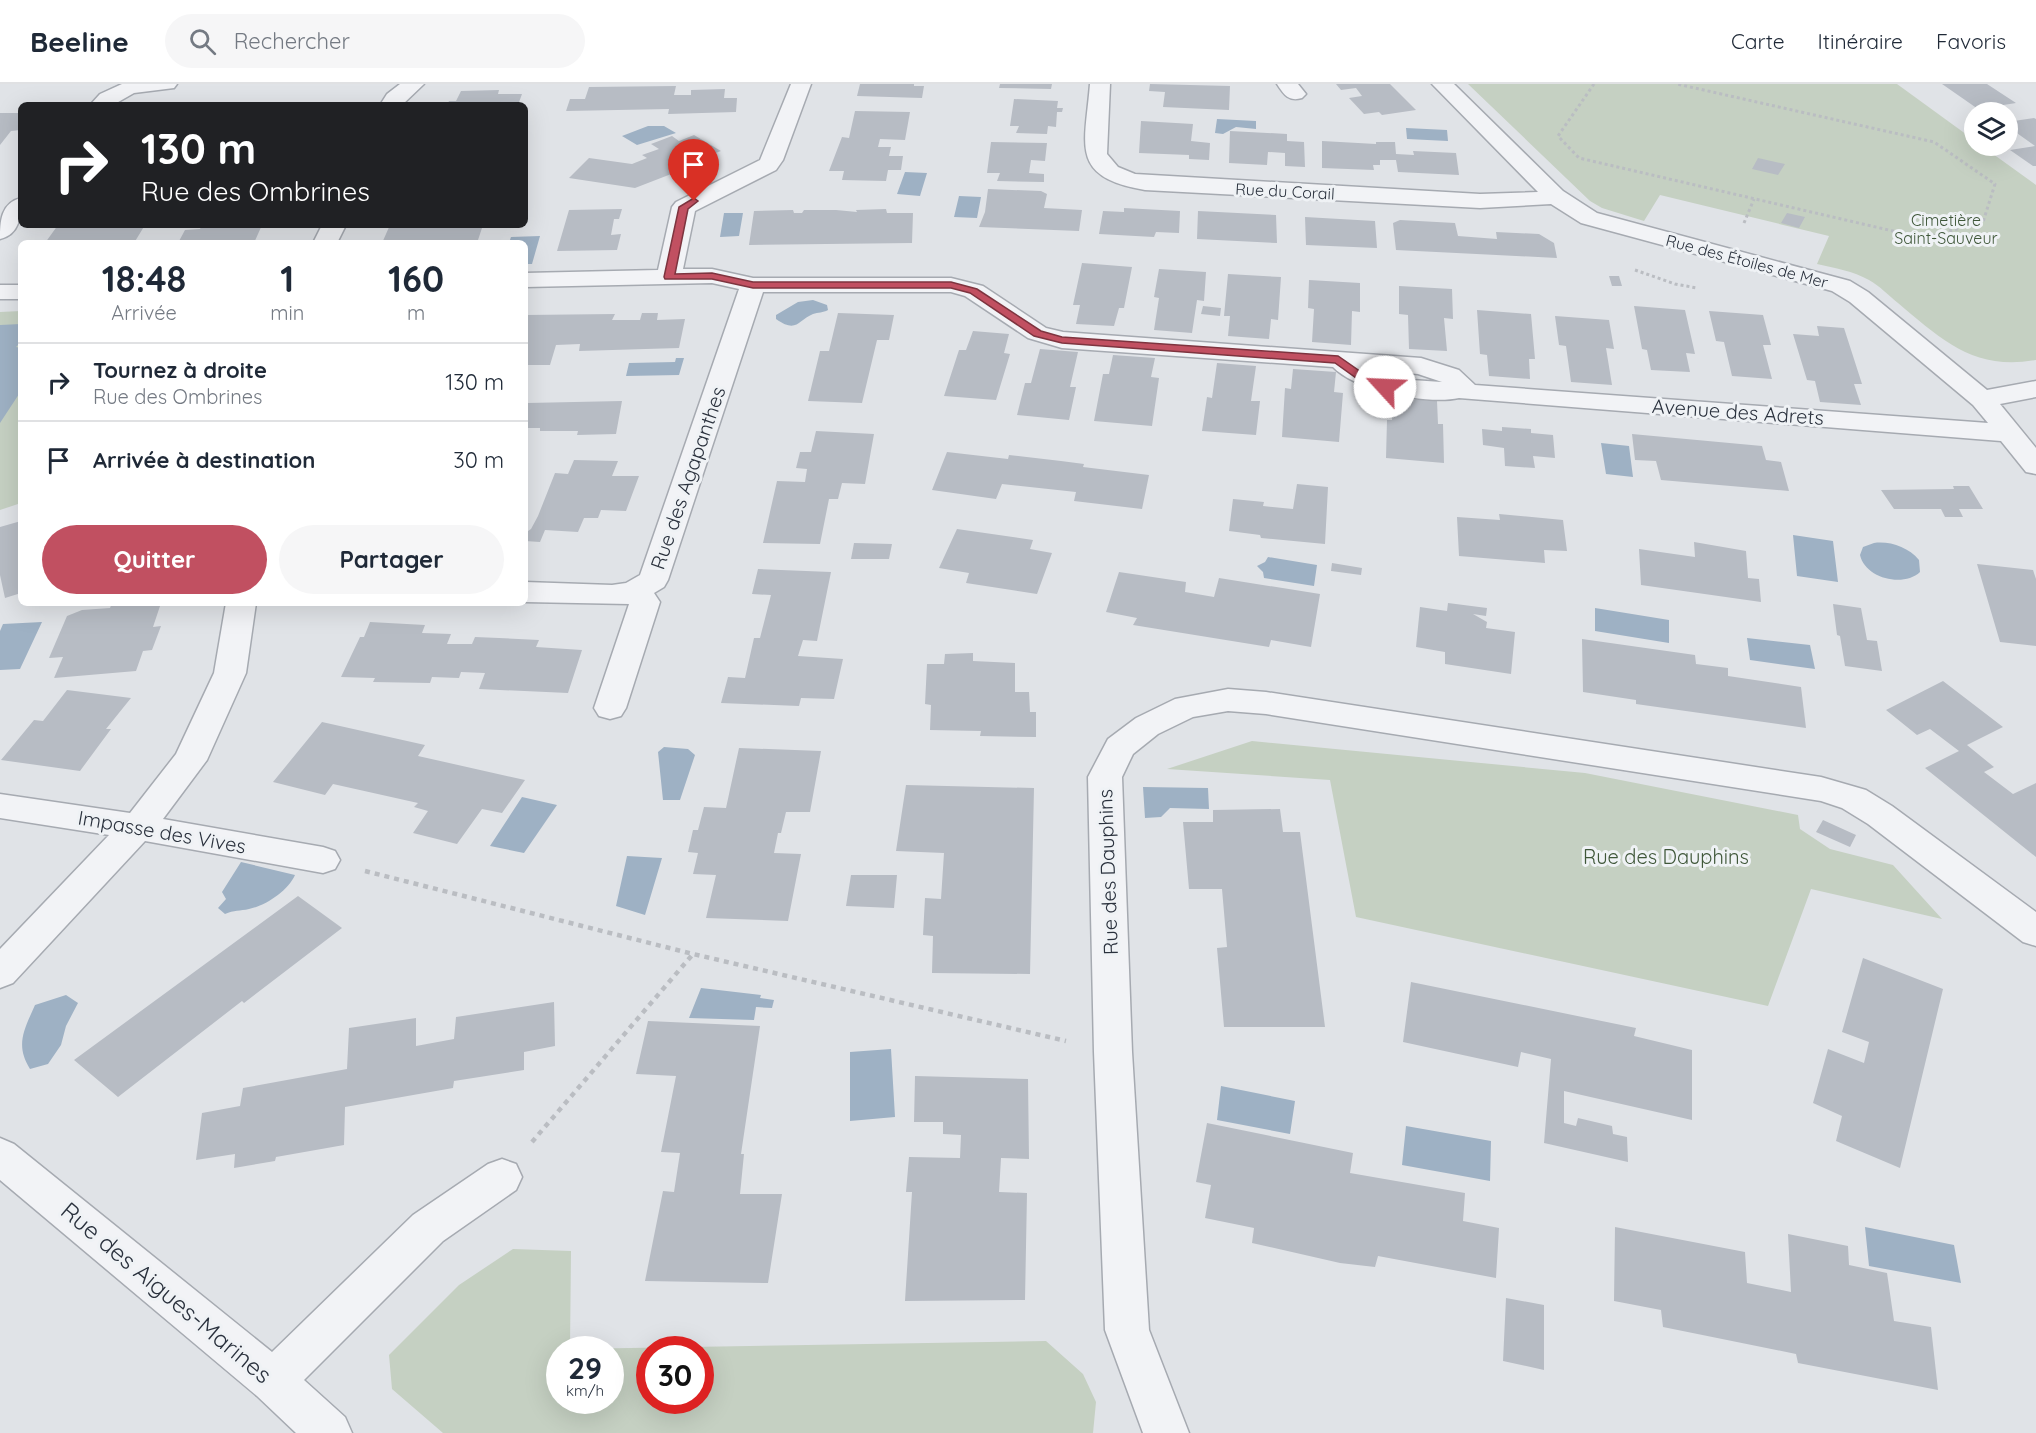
<!DOCTYPE html>
<html lang="fr">
<meta charset="utf-8">
<style>
:root{--surface:#fff;--page:#f6f6f7;--text:#1f2937;--muted:#747a83;--line:#e0e1e3;--accent:#c15061}
body{margin:0;font-family:Quicksand,sans-serif;background:var(--page);color:var(--text);height:100vh;display:flex;flex-direction:column;font-size:22px;white-space:nowrap}
*{box-sizing:border-box;margin:0}
p{font-size:20px;color:var(--muted)}
.icon{flex:none;width:33px;height:33px;fill:none;stroke:currentColor;stroke-width:2;stroke-linecap:round;stroke-linejoin:round}
.map{position:relative;flex:1;overflow:hidden}
.drawer{position:absolute;left:18px;top:156px;width:510px;height:366px;display:flex;flex-direction:column;background:var(--surface);border-radius:9px;box-shadow:0 6px 24px #0002}
.drawer>*{flex:none}
.hud{position:absolute;left:18px;top:18px;width:510px;height:126px;border-radius:9px;box-shadow:0 6px 24px #0002;background:#202124;color:#fff;overflow:hidden}
.controls{position:absolute;left:1964px;top:18px;display:grid;gap:12px}
.controls a{display:grid;place-items:center;width:54px;height:54px;border-radius:50%;background:var(--surface);box-shadow:0 6px 24px #0002;font-size:30px}
.speed{position:absolute;left:546px;top:1252px;display:flex;gap:12px;font-size:30px;font-weight:700;text-align:center}
.speed>*{display:grid;place-content:center;width:78px;height:78px;border-radius:50%;background:var(--surface);box-shadow:0 6px 24px #0002;line-height:1}
.speed small{font-size:15px;font-weight:400}
.speed .limit{border:9px solid #d22;background:#fff;color:#111}
.pin{position:absolute;display:grid;place-items:center;width:51px;height:51px;color:#fff;margin:-62px -26px;border-radius:50% 50% 50% 0;rotate:-45deg;box-shadow:0 0 6px #0007}
.pin .icon{rotate:45deg}
.me{position:absolute;width:66px;margin:-33px;rotate:295deg;stroke-linejoin:round;filter:drop-shadow(0 0 4px #0008)}
.turn{display:flex;align-items:center;gap:21px;height:126px;padding:0 24px;font-size:27px}
.turn .icon{width:78px;height:78px;stroke-width:2.5}
.turn b{display:block;font-size:42px;line-height:51px}
.eta{display:flex;justify-content:space-evenly;align-items:center;height:102px;text-align:center}
.eta b{font-size:36px;font-weight:800;line-height:42px}
.primary-button{display:flex;gap:12px;margin-top:auto;padding:12px 24px}
.primary-button a{flex:1;height:69px;border-radius:36px;background:var(--accent);color:#fff;font-size:24px;font-weight:800;line-height:69px;text-align:center}
.primary-button a+a{background:var(--page);color:var(--text)}
ul{padding:0;list-style:none}
li{display:flex;align-items:center;gap:18px;height:78px;padding:0 24px;border-top:2px solid var(--line)}
li div{flex:1}
li b{display:block;font-size:22px}
li em{font-style:normal}
header{display:flex;align-items:center;gap:36px;box-sizing:border-box;height:84px;padding:0 30px;background:var(--surface);border-bottom:2px solid var(--line)}
header strong{font-size:28px}
nav{display:flex;gap:33px;margin-inline-start:auto;font-size:21px}
.search{width:420px;height:54px;background:var(--page);display:flex;align-items:center;gap:15px;box-sizing:border-box;padding:0 21px;border-radius:33px;color:var(--muted);font-size:22px}
.map>svg:first-child{display:block}
</style>
<header>
<strong>Beeline</strong>
<div class="search"><svg class="icon" aria-label="search" viewBox="0 0 24 24"><circle cx="10" cy="10" r="6"/><path d="M15 15l6 6"/></svg>Rechercher</div>
<nav><a>Carte</a><a>Itinéraire</a><a>Favoris</a></nav>
</header>
<div class="map">
<svg width="2036" height="1349" viewBox="0 0 2036 1349">
<rect width="100%" height="100%" fill="#e0e3e7"/>
<path fill="#c5d0c2" fill-rule="evenodd" d="M1468,0H1897L1974,56V62H1982L2036,101V276C1974,287 1942,256 1898,219C1889,212 1880,202 1869,196C1853,187 1835,184 1817,180L1829,152L1660,111L1644,137L1602,124L1590,117Z
M21,227V419L0,426V228Z
M1252,657L1585,689L1798,731L1800,745L1830,765L1893,781L1942,835L1811,805L1768,922L1356,833L1330,696L1167,685Z
M513,1165L571,1167L570,1265L1046,1257L1083,1290L1096,1318L1093,1349H443L392,1305L389,1271L459,1201ZM560,1266H610V1317H560ZM650,1266H700V1317H650Z"/>
<path fill="#9eb1c4" d="M1217,35L1256,37V45L1236,43L1223,50L1215,49Z
M648,42H664L676,49L637,61L622,52Z
M1406,44L1447,46L1448,57L1407,55Z
M905,88L927,89L920,112L897,110Z
M959,112L981,113L977,134L954,133Z
M724,129H743L739,152L720,153Z
M540,152L532,180H525V159H509L511,153Z
M813,216L827,221L828,226C823,229 818,228 813,230C798,236 797,250 776,235V231L798,218Z
M21,240V258L16,263L21,264V307L0,339V241Z
M676,274H684L679,291L626,292L629,279L675,278Z
M1601,359L1629,362L1633,393L1606,390Z
M1793,451L1833,457L1838,498L1797,492Z
M1874,459C1890,457 1908,463 1919,476L1920,488C1903,504 1865,494 1860,471L1863,463Z
M1268,473L1317,481L1314,502L1264,494L1263,488L1257,482L1265,478Z
M1595,524L1669,536V559L1595,547Z
M42,538L20,585L0,586V547L3,540Z
M1747,554L1810,561L1815,585L1750,576Z
M664,663L688,665L695,671L680,716H663L658,668Z
M1143,703L1208,704L1209,725L1170,724L1161,733L1145,734Z
M522,713L557,721L524,769L490,762Z
M627,772L662,774L645,831L616,822Z
M241,778L295,791C288,807 265,822 249,825C240,827 234,826 225,830L218,824L226,815L222,808Z
M701,904L761,911L760,914L774,916L772,924L756,923L754,936L689,934Z
M66,911L78,919L66,942L61,961L48,980L30,985C15,961 24,946 35,921Z
M891,965L895,1033L850,1037V968Z
M1221,1002L1295,1017L1290,1050L1217,1036Z
M1406,1042L1491,1057L1490,1097L1402,1081Z
M1865,1143L1954,1161L1961,1199L1869,1182Z"/>
<path fill="#b7bcc4" d="M860,0H914V2H924L922,14L857,12Z
M1000,0H1052L1051,5L999,4Z
M1150,0L1230,2L1229,26L1163,23L1165,8L1149,7Z
M1336,0H1390L1416,26L1382,31L1379,28L1364,30L1349,14L1362,12L1356,4L1341,6Z
M1942,0H1987L2016,19L1978,25Z
M676,2L674,11H691V6L725,5L724,14H737L736,28L668,30L669,25L566,27L570,15H585L589,3Z
M499,6L498,10H522L518,21H447L449,17H456L461,7Z
M1014,15L1058,17L1057,24H1063L1062,28H1057L1056,43L1048,42L1047,50L1016,49L1019,42H1010Z
M855,27L910,28L905,56L880,55L878,63H891L889,72H903L901,86H888L886,97L842,96L844,87H829L842,53L849,54Z
M0,29H21V46L11,47L0,61Z
M2034,34L2036,35V82H2033L2010,66L2035,62L2007,42V38Z
M1141,37L1193,40L1191,57L1210,59L1209,76L1189,75V71L1139,69Z
M1230,47L1287,50V57L1304,58L1305,83L1285,82V69L1268,68L1267,81L1229,79Z
M694,51L721,67L705,73L710,75L635,104L569,94L589,74L632,80L647,74L642,71L659,65L651,60L672,52L679,57Z
M1322,57L1376,60V58H1395L1396,70L1414,71L1413,67L1456,69L1459,91L1398,88L1396,76H1380V81H1373L1374,86L1322,84Z
M991,58L1047,59L1045,77L1031,76L1029,89L1044,90V98L997,97L1000,89H987Z
M1758,74L1785,80L1778,91L1752,85Z
M988,105L1041,107L1047,110L1044,124L1082,126L1079,147L979,143L985,128Z
M1124,124L1180,127L1179,149L1156,148L1154,153L1099,150L1103,127L1124,128Z
M622,125L619,135H614L611,151L621,150L617,166L557,167L569,126Z
M886,125L887,129H913L912,159L749,161L754,127L793,126L794,129H802L804,126H836L857,128L856,126Z
M1198,127L1276,131L1277,159L1197,155Z
M1787,129L1805,133L1799,144L1781,139Z
M1305,133L1375,137L1377,164L1306,161Z
M1400,136L1455,139L1458,152L1497,155L1496,148L1539,150L1554,159L1557,174L1396,166L1393,139Z
M58,141H145L134,159H45Z
M202,141H262L254,159H178L185,146L200,145Z
M390,141H483L477,159H382Z
M1082,179L1132,183L1124,224H1119L1114,242L1076,240L1080,221H1073Z
M1159,185L1206,188L1204,217L1197,216L1192,249L1154,246L1159,214L1154,213Z
M1228,190L1281,193L1278,236L1271,235L1269,255L1228,252L1230,232H1224Z
M1609,192H1619L1622,202H1612Z
M1309,196L1360,199V228L1352,227L1351,261L1312,258L1314,225L1308,224Z
M1399,202L1452,205L1453,235L1444,234L1447,267L1409,265L1408,231L1399,230Z
M1203,222L1221,224L1220,232L1201,230Z
M1634,222L1685,226L1695,270L1686,269L1690,288L1651,286L1647,266L1642,265Z
M1477,226L1531,230L1535,275H1529L1530,295L1489,292L1487,271L1480,270Z
M1709,227L1763,231L1771,261H1763L1772,295L1732,292L1724,258L1716,257Z
M642,229H658L657,236L685,235L679,264L579,267L580,260L556,261L550,281H525V231L615,230L612,236H640Z
M838,229L894,231L889,256H877L862,319L808,317L820,267H829Z
M1555,232L1609,236L1614,265L1606,264L1612,301L1571,298L1566,262L1559,261Z
M1817,242L1844,244L1862,300H1854L1861,321L1820,318L1815,297L1807,296L1793,250L1819,252Z
M973,247L1009,250L1004,269L1010,270L996,316L944,312L959,266H966Z
M1040,265L1078,268L1070,303H1076L1069,336L1017,331L1025,299H1031Z
M1113,271L1155,274L1151,293L1159,294L1152,342L1094,337L1103,290H1109Z
M1217,279L1256,282L1251,317H1260L1256,351L1202,347L1207,313L1212,314Z
M1293,285L1336,288L1334,308L1343,309L1339,358L1282,353L1285,304L1291,305Z
M1394,314L1437,317L1438,340H1443L1444,379L1386,374L1387,336H1392Z
M622,317L616,350L577,351L578,347H540V344H525L527,319Z
M1502,343L1531,345V349L1553,351L1555,374L1533,372L1535,384L1505,382L1504,364L1483,361L1482,345L1502,347Z
M816,347L874,350L865,400L842,399L838,415H829L820,460L763,459L777,397L805,398L807,385L796,384L800,368H811Z
M1632,350L1762,362L1766,376L1781,378L1789,407L1661,396L1656,377L1635,376Z
M947,368L1008,375L1009,371L1061,377L1084,380L1083,383L1149,391L1142,425L1074,417L1076,408L1002,400L996,415L932,406Z
M574,376L618,377L612,392H639L626,427L601,426L598,434H584L578,448L545,446L540,458L525,457V449L531,445L538,432L555,389L568,390Z
M1297,400L1328,403L1325,460L1261,454L1260,451L1229,447L1233,415L1264,418L1263,422L1293,425Z
M1953,402H1969L1983,425H1959L1963,433H1945L1941,425H1894L1881,406L1954,405Z
M1499,430L1563,436L1567,467L1544,466L1545,479L1459,472L1457,433L1500,436Z
M21,437V509L5,514L0,491V443Z
M957,445L1033,456L1030,465L1052,469L1037,510L966,499L969,489L939,484Z
M1694,458L1746,467L1748,494L1759,495L1761,518L1641,501L1639,465L1695,473Z
M854,459L892,460L889,475H851Z
M1332,479L1362,484L1361,491L1331,487Z
M1977,480L2033,486L2036,495V562L2000,558Z
M758,485L831,488L817,557L803,556L798,572L843,575L834,615L801,614L799,622L721,619L728,593L745,594L754,554H760L771,511L752,510Z
M1119,488L1186,498L1185,508L1214,513L1219,494L1320,510L1311,563L1271,556L1269,563L1133,541L1137,534L1106,528Z
M112,519H161L153,543L161,542L152,566L143,567L136,587L54,594L63,573L49,574L67,532L82,526L110,524Z
M1448,519L1487,524L1486,532L1473,530L1487,538L1486,544L1515,548L1511,590L1445,580V568L1416,563L1420,523L1447,527Z
M1833,520L1861,524L1867,556L1877,557L1882,587L1845,582L1840,552L1837,551Z
M370,538L425,541L422,549L451,550L447,560H472L475,553L499,554L539,556L536,563L582,566L568,609L479,605L485,589L461,588L459,594L432,593L430,599L373,598L375,594L341,593L360,553H364Z
M1582,555L1695,571L1696,580L1728,584V592L1801,603L1806,644L1636,620V616L1583,608Z
M973,569V577L1015,579V608H1029L1030,628H1036V653L980,652L981,647L930,646L931,621L925,620L927,580H944L945,570Z
M1943,597L2003,643L1967,661L1994,683L1984,688L2013,710L2036,699V773L1925,684L1959,667L1930,645L1917,651L1886,626Z
M67,606L131,614L106,645H111L80,687L1,676L34,636L43,637Z
M322,638L425,661L418,672L525,696L502,729L482,725L457,760L413,749L428,727L414,723L418,719L333,700L325,711L273,698Z
M739,664L821,667L810,728H786L781,749H778L774,769L801,770L788,837L706,834L716,791L693,790L698,769L688,768L693,746H698L704,723L726,724Z
M906,701L1034,704L1030,890L932,889L933,852L923,851L925,814L941,815L944,769L896,767Z
M1280,725L1283,748H1300L1325,943H1224L1217,864L1227,863L1222,805H1189L1183,738H1213V726Z
M1823,736L1856,751L1850,763L1816,748Z
M851,791H897L894,824L846,822Z
M298,812L342,844L244,919L242,917L118,1013L74,976Z
M1863,874L1943,905L1900,1084L1836,1057L1842,1032L1813,1019L1828,965L1864,979L1869,958L1842,948Z
M1411,898L1636,944L1634,952L1692,966V1036L1564,1007V1039L1576,1042L1578,1034L1612,1042L1613,1050L1627,1053L1628,1078L1544,1059L1551,975L1521,968L1518,983L1403,958Z
M554,918L555,962L524,968V986L454,997L453,1004L345,1023L344,1061L276,1073L275,1077L234,1084L235,1070L196,1076L202,1029L240,1022L243,1004L347,985L349,944L416,934V962L454,955L456,933Z
M648,937L760,942L741,1070H744L740,1110H782L768,1199L645,1197L663,1107L674,1108L680,1069L661,1068L676,992L636,990Z
M915,992L1028,995L1029,1075L1001,1074L999,1108L1027,1109L1025,1216L905,1217L912,1108H906L909,1073L960,1074L961,1051L943,1050V1038H914Z
M1207,1039L1353,1069L1350,1089L1465,1109L1463,1137L1499,1144L1496,1194L1378,1172L1375,1183L1340,1179L1252,1159L1254,1144L1205,1134L1211,1101L1196,1098Z
M1615,1143L1745,1168L1747,1199L1791,1208L1788,1150L1848,1162L1849,1181L1887,1189L1894,1237L1931,1243L1938,1306L1798,1279L1796,1270L1663,1243L1661,1226L1614,1217Z
M1506,1214L1544,1221V1286L1503,1277Z"/>
<g fill="none" stroke-linecap="round" stroke-linejoin="round">
<g stroke="#a6aab1" stroke-width="3">
<path id="minor" d="M122,0H177L174,4L134,9L113,21H90L100,10Z
M400,0H424L402,21H380L387,10Z
M791,0H811L783,76L776,86L695,127L683,185H712L753,194H951L983,202L1046,244L1063,248L1421,274L1459,286L1475,301L1988,339L1973,321L1850,218L1832,207L1581,139L1551,120L1480,124L1145,106C1069,93 1085,62 1090,0H1110L1107,70L1118,83L1135,90L1480,110L1538,108L1432,0H1454L1563,107L1597,129L1850,197L1868,208L1987,306L2036,297V313L2000,320L2036,364V390L2026,388L2001,357L1459,314C1428,321 1356,307 1333,283L1062,264L1028,254L965,212L951,208H763L668,496L664,503L654,509L660,518L626,624L621,632L610,635L599,632L594,624L629,520L525,518V498L612,501L626,499L640,491L739,205L712,199L525,203V189L658,186L672,123L676,118L760,76ZM1372,286L1418,290L1442,298L1396,295Z
M1277,0H1298L1306,10L1302,14C1289,18 1284,11 1277,0Z
M21,114C21,132 20,150 0,155C0,137 1,119 21,114Z
M322,141H346L337,159H313Z
M0,201H21V215H0Z
M226,519H256L246,589L207,676L163,735L323,763L335,767L340,776L335,785L323,789L145,757L13,899L0,904V865L109,751L0,734V710L130,729L176,670L214,589Z
M1228,605L1266,608L1821,693L1866,706L1892,722L2036,828V862L2023,858L1868,740L1842,724L1821,717L1266,630L1228,627L1193,633L1158,650L1133,670L1122,693L1132,968L1149,1246L1189,1349H1143L1105,1246L1094,968L1088,693L1108,655L1136,634L1175,615Z
M0,1054L14,1060L272,1268L413,1131L488,1080L502,1075L516,1080L522,1093L516,1106L443,1157L304,1296L345,1333L352,1349H296L257,1312L0,1096Z"/>
</g>
<path stroke="#babdc2" stroke-width="3" stroke-dasharray="3 3" stroke-linecap="butt" d="M1594,0L1558,52L1579,74L1923,154L1983,138L1995,100L1934,58L1677,0
M1744,139L1754,115
M1635,186L1675,200L1697,204"/>
<path stroke="#babdc2" stroke-width="4.5" stroke-dasharray="5 5" stroke-linecap="butt" d="M365,787L693,870L1066,957
M532,1058L693,870"/>
<use href="#minor" fill="#f2f3f6" fill-rule="evenodd"/>
</g>
<path fill="#c15061" stroke="#7d343f" stroke-width="1.5" d="M694,114L698,117L688,125L675,190L712,189L753,198H951L977,205L1041,247L1062,253L1338,272L1367,292L1390,303L1385,306L1359,296L1335,279L1062,259L1034,252L970,209L951,204H753L712,195H665L664,193L679,123Z"/>
<g text-anchor="middle" stroke-width="6" stroke-linejoin="round" paint-order="stroke">
<g font-size="16" fill="#2a313d" stroke="#eff2f5">
<text transform="translate(1285 107) rotate(3)" y="6">Rue du Corail</text>
<text transform="translate(1747 177) rotate(15)" y="6">Rue des Étoiles de Mer</text>
</g>
<g font-size="16" fill="#3f5739" stroke="#eff2f5">
<text x="1946" y="142">Cimetière<tspan x="1946" dy="18">Saint-Sauveur</tspan></text>
</g>
<g font-size="20" fill="#2a313d" stroke="#eff2f5">
<text transform="translate(1738 328) rotate(4)" y="7">Avenue des Adrets</text>
<text transform="translate(688 394) rotate(-71)" y="7">Rue des Agapanthes</text>
<text transform="translate(162 748) rotate(10)" y="7">Impasse des Vives</text>
<text transform="translate(1108 788) rotate(-92)" y="7">Rue des Dauphins</text>
</g>
<g font-size="20" fill="#3f5739" stroke="#eff2f5">
<text x="1666" y="780">Rue des Dauphins</text>
</g>
<g font-size="24" fill="#2a313d" stroke="#eff2f5">
<text transform="translate(166 1209) rotate(40)" y="8">Rue des Aigues-Marines</text>
</g>
</g>
</svg>
<div class="controls">
<a><svg class="icon" aria-label="layers" viewBox="0 0 24 24"><path d="M12 4l9 5-9 5-9-5zM3 14l9 5 9-5"/></svg></a>
</div>
<div class="speed"><div>29<small>km/h</small></div><div class="limit">30</div></div>
<div class="pin" style="left:694px;top:117px;background:#d93025"><svg class="icon" aria-label="arrive" viewBox="0 0 24 24"><path d="M6 21V4h12l-3 4 3 4H6"/></svg></div>
<svg class="me" style="left:1385px;top:303px" viewBox="-20 -20 40 40"><circle r="19" fill="#fff"/><path d="M0-13L10 11 0 6-10 11z" fill="#c15061"/></svg>
<div class="hud">
<div class="turn"><svg class="icon" aria-label="right" viewBox="0 0 24 24"><path d="M7 20v-9h11M14 6l5 5-5 5"/></svg><div><b>130 m</b>Rue des Ombrines</div></div>
</div>
<section class="drawer">
<div class="eta">
<div><b>18:48</b><p>Arrivée</p></div>
<div><b>1</b><p>min</p></div>
<div><b>160</b><p>m</p></div>
</div>
<ul>
<li><svg class="icon" aria-label="right" viewBox="0 0 24 24"><path d="M7 20v-9h11M14 6l5 5-5 5"/></svg><div><b>Tournez à droite</b><p>Rue des Ombrines</p></div><em>130 m</em></li>
<li><svg class="icon" aria-label="arrive" viewBox="0 0 24 24"><path d="M6 21V4h12l-3 4 3 4H6"/></svg><div><b>Arrivée à destination</b></div><em>30 m</em></li>
</ul>
<div class="primary-button"><a>Quitter</a><a>Partager</a></div>
</section>
</div>
